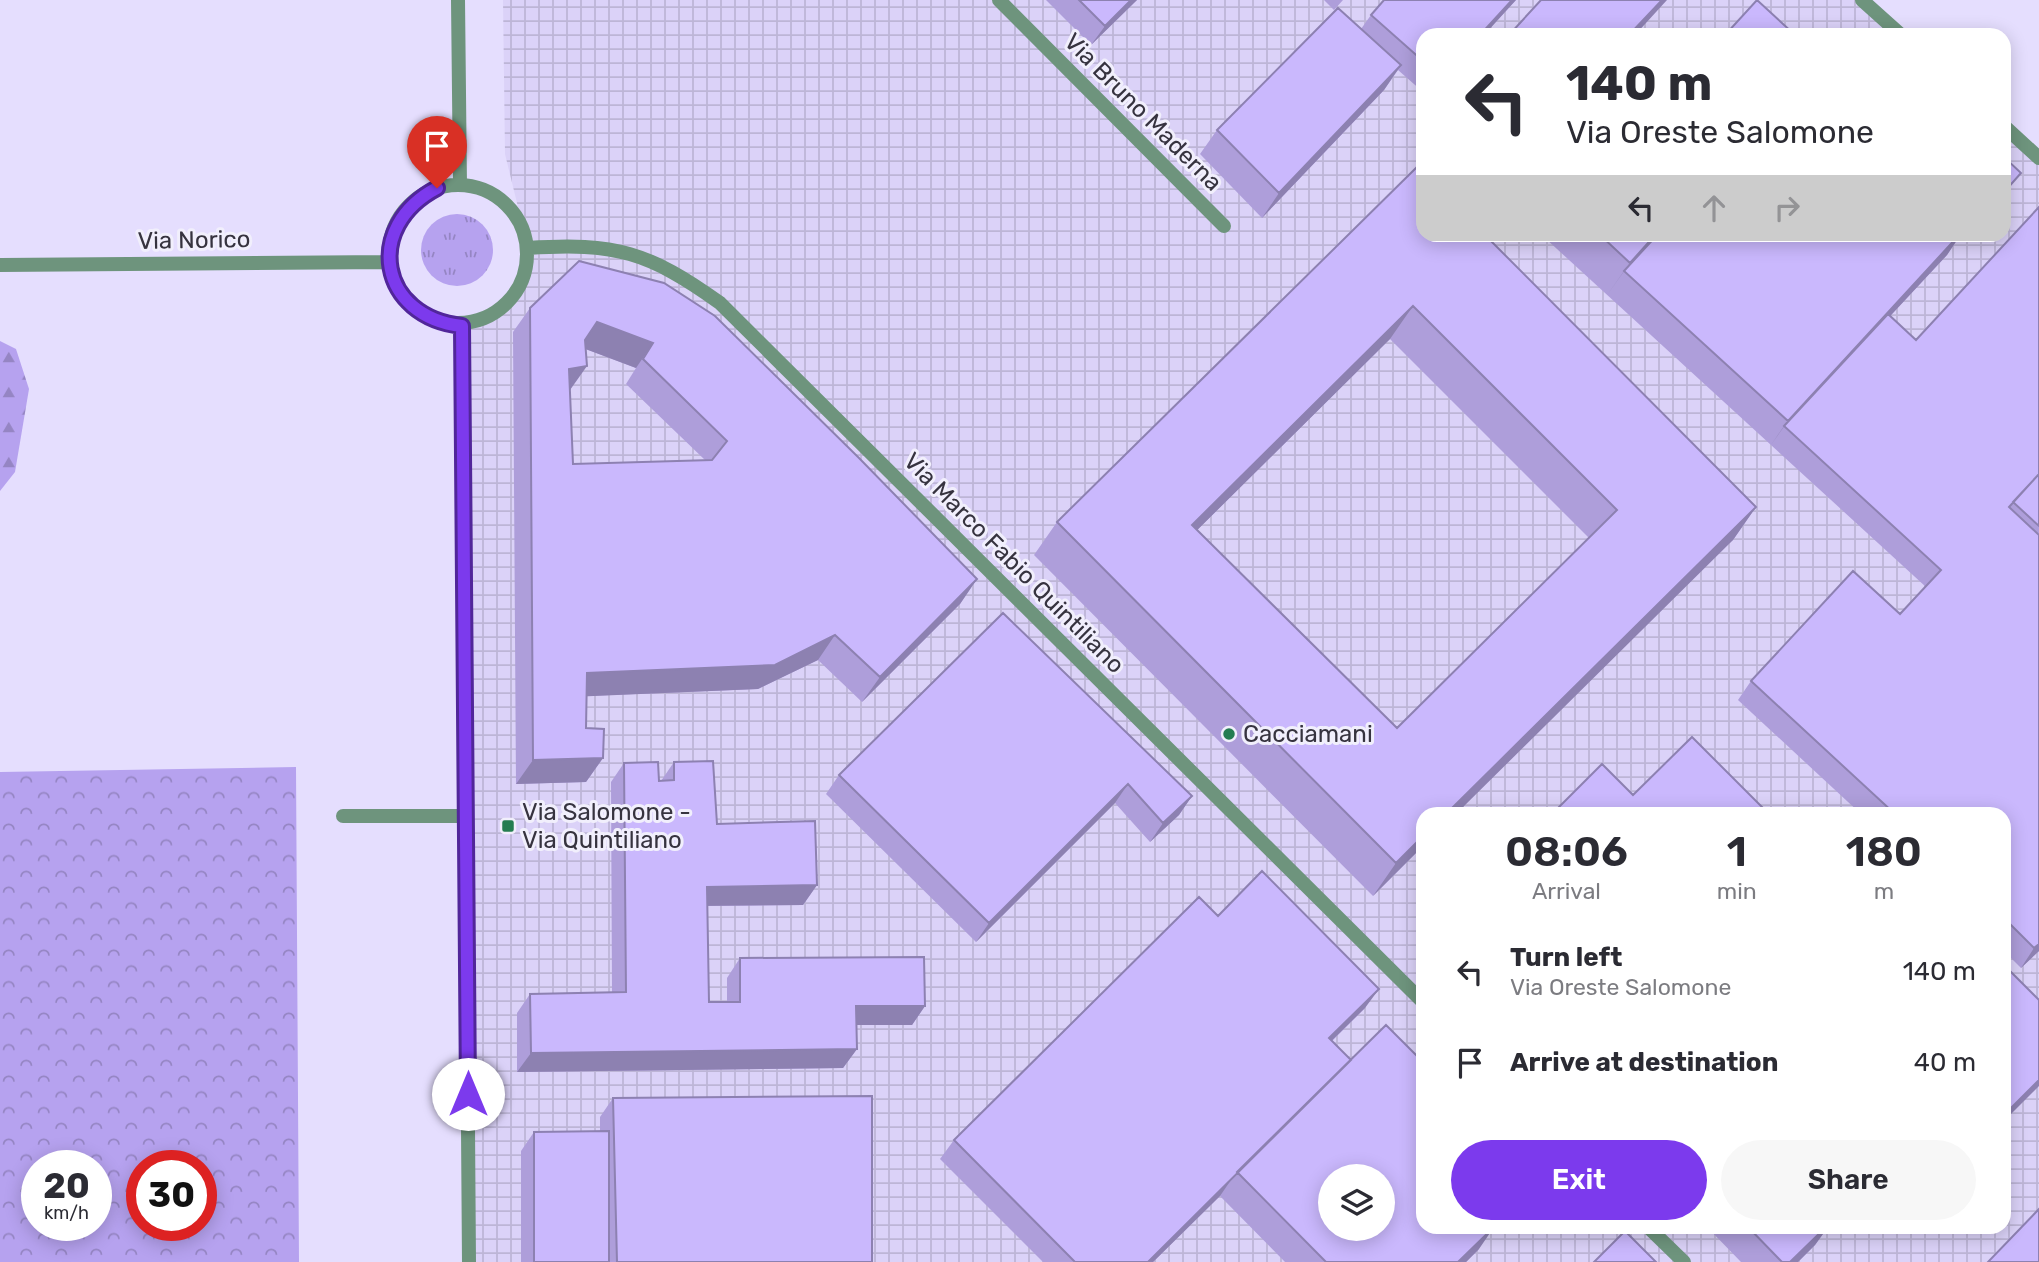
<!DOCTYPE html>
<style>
:root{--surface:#fff;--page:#f7f7f7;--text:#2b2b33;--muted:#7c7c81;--accent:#7c3aed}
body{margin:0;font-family:Rubik,sans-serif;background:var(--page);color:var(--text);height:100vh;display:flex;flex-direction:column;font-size:26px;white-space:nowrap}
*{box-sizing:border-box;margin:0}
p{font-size:23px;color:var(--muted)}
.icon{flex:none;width:38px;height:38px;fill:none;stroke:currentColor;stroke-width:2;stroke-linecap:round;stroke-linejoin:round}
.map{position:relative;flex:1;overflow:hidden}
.details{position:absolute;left:1416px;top:807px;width:595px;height:427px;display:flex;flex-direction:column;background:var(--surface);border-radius:21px;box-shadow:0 4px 18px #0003}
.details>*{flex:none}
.top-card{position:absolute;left:1416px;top:28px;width:595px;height:214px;border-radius:21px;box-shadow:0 4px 18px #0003;background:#fff;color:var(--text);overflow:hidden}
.fabs{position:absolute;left:1318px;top:1164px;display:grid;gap:14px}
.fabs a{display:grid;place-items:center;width:77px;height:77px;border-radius:50%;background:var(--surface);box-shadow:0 4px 18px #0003;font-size:35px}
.speed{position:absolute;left:21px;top:1150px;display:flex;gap:14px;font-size:35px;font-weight:700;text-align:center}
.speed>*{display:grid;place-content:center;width:91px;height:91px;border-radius:50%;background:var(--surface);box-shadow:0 4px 18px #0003;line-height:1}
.speed small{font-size:18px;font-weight:400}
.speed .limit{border:10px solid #d22;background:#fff;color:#111}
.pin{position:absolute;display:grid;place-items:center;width:60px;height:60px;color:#fff;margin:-72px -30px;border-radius:50% 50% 50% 0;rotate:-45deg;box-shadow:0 0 7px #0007}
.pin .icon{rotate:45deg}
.me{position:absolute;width:77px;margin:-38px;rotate:0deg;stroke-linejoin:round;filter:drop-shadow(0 0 5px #0008)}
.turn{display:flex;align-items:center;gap:24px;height:147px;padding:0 35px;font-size:32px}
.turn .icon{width:91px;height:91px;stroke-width:2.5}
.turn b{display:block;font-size:49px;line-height:60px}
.lanes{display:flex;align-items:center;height:66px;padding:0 35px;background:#0003;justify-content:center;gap:35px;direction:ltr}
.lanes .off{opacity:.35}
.eta{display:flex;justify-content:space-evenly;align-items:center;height:119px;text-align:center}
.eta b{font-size:42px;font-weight:600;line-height:49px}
.cta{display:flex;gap:14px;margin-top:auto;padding:14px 35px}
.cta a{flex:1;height:80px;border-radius:42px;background:var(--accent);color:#fff;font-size:28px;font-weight:600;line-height:80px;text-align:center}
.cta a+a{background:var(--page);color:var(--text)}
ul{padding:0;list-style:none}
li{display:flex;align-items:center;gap:21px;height:91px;padding:0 35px}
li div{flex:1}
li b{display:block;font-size:26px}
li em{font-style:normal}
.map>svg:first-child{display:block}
</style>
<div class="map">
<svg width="2039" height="1262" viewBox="0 0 2039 1262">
<defs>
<pattern id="industrial-grid" width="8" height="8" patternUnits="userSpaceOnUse" patternTransform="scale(1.75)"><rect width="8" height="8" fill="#dbd2f8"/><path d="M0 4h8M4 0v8" fill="none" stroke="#bdb5d6"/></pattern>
<pattern id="grass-tufts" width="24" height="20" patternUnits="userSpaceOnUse" patternTransform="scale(1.75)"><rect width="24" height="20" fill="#b6a2ef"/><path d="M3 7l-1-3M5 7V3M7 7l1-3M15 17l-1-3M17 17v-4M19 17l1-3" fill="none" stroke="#9585c3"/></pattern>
<pattern id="forest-firs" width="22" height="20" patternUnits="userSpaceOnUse" patternTransform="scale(1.75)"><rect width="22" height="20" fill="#b6a2ef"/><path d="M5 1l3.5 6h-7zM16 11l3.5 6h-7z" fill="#9585c3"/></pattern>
<pattern id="park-crowns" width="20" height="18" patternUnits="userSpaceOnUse" patternTransform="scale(1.75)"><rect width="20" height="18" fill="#b6a2ef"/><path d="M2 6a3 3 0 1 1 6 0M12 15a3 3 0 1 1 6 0" fill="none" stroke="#9585c3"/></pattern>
</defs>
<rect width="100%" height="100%" fill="#e5defe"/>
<path fill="url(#industrial-grid)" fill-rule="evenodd" d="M503,0H1869L1907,35H1423V234H2004V122L2039,153V1262H469L462,325L501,308L515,292L524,273L528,248L505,154ZM1423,814H2004V1227H1423ZM1330,1176H1382V1228H1330Z"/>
<path fill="url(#grass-tufts)" d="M421 250a36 36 0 1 1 72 0a36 36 0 1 1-72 0Z"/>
<path fill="url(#forest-firs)" d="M0,341L16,349L29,389L15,472L0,491Z"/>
<path fill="url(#park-crowns)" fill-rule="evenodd" d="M296,767L299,1262H0V772ZM37,1166H96V1225H37ZM142,1166H201V1225H142Z"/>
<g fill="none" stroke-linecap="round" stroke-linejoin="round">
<path stroke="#6e947d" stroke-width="14" d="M999,0L1224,226
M1862,0L1901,35
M2004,126L2039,158
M343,816H466"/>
<path stroke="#6e947d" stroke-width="14" d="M458,0L460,185
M389 254a69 69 0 1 1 138 0a69 69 0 1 1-138 0Z
M528,248C615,242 649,252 720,303L1423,1002
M0,265L389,262
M462,325L469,1262
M1648,1227L1684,1262"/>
</g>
<path fill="#ae9eda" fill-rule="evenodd" d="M1046,0H1137L1091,45Z
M1324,0H1343L1334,10Z
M1384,0H1516L1484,35H1423V92L1398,70L1384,90L1262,218L1200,154L1217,130L1361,29L1371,15Z
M1417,167L1756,507L1733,540L1423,814V846L1373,896L1034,555L1057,522ZM1390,339L1589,538L1397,728L1197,530Z
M2039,207V951L2021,968L2004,951V814H1861L1738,700L1751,681L1900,614L1926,587L1545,238L1547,234H1961L1947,255L1890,316L1916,340Z
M579,261L977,579L960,604L862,702L818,660L758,689L587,696L586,728L603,758L586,782L516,784L513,332L530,308ZM586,349L636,368L626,384L705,460L573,464L570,390Z
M1003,613L1192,796L1179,815L1150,842L1115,803L976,942L826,794L839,775Z
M674,762L717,824L817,885L803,905L707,906L709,1002H727V978L740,958L925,1006L912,1025H856L857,1049L843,1068L517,1072V1013L530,994L612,992L611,782L624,763L659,781H661Z
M1218,916L1365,1008L1332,1041L1479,1249L1466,1262H1285L1220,1196L1153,1262H1043L940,1159L954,1140Z
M613,1098L872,1262H521V1151L534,1132L600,1131V1117Z
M1707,1227H1828L1815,1245L1798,1262H1741Z"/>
<path fill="#8d81b1" d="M1131,0H1137L1091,45L1105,26Z
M1512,0H1516L1484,35H1480Z
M1662,0H1667L1635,35H1629Z
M1401,65L1384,90L1262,218L1279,193Z
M1656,234H1663L1624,271L1607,295L1630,263Z
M1960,234H1961L1947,255L1786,428L1784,426L1771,445L1788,421Z
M1413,306L1390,339L1169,558L1192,525Z
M597,322L653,343L636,368L580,347Z
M587,366L570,390L569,369Z
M1756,507L1733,540L1456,814H1446Z
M977,579L960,604L862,702L880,677Z
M835,635L818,660L758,689L570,697L587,673Z
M603,758L586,782L516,784L533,760Z
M1128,784L1115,803L976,942L989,923Z
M1192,796L1179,815L1150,842L1163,823Z
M1423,836V846L1373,896L1396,863Z
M817,885L803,905L693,906L707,887Z
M2039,944V951L2021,968L2034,948Z
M1379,989L1365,1008L1315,1057L1329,1038Z
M856,1006H925L912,1025H842Z
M857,1049L843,1068L517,1072L531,1053Z
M2039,1080V1086L2004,1121V1115Z
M1233,1177L1220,1196L1153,1262H1148Z
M1494,1227L1479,1249L1466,1262H1458Z
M1826,1227H1828L1815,1245L1798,1262H1790Z"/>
<path fill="#cab8fd" stroke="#8d81b1" stroke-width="2" fill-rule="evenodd" d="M1079,0H1131L1105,26Z
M1384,0H1512L1480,35H1423V61L1371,15Z
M1541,0H1662L1629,35H1509Z
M1757,0L1795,35H1725Z
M1338,8L1401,65L1279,193L1217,130Z
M2004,157L2021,173L2006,190L2004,188Z
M1417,167L1423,173V234H1484L1756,507L1446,814H1423V836L1396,863L1057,522ZM1413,306L1617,510L1397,728L1192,525Z
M2039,207V474L2009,507L2039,535V944L2034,948L2004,918V814H1895L1751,681L1853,571L1900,614L1941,570L1784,426L1888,314L1916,340Z
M1599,234H1656L1630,263Z
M1658,234H1960L1788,421L1624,271Z
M579,261L664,283L715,316L859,458L977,579L880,677L835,635L775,665L587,673L586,728L604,729L603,758L533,760L530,308ZM597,322L653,343L643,359L727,441L712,460L573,464L569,369L587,366L585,340Z
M2039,474V526L2013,502Z
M1003,613L1192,796L1163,823L1128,784L989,923L839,775Z
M1692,737L1769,814H1552L1602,764L1633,795Z
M713,761L717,824L815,821L817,885L707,887L709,1002H740V958L924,957L925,1006H856L857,1049L531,1053L530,994L626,992L624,763L658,762L659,781L674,780V762Z
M1262,871L1379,989L1329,1038L1351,1060L1148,1262H1075L954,1140L1199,897L1218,916Z
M2004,965L2039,1000V1080L2004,1115Z
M1386,1025L1423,1062V1227H1494L1458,1262H1326L1237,1172ZM1330,1176H1382V1228H1330Z
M872,1096V1262H617L613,1098Z
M609,1131V1262H534V1132Z
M2039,1209V1262H1988Z
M1748,1227H1826L1790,1262H1782Z
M1625,1231L1656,1262H1594Z"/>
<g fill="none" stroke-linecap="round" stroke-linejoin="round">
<g stroke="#51269a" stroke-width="18">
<path id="route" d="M437,188C363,227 379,317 462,326L468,1094"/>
</g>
<use href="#route" stroke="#7c3aed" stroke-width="12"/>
</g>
<g fill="#247d51" stroke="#f1effc" stroke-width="2.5">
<circle cx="1229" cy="734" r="7"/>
<rect x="501" y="819" width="14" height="14" rx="3.5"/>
</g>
<g text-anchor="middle" stroke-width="6" stroke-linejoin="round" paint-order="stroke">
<g font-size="24" fill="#36333f" stroke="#f1effc">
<text transform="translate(1143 112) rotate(45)" y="8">Via Bruno Maderna</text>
<text transform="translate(194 240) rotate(-1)" y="8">Via Norico</text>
<text transform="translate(1014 563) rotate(45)" y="8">Via Marco Fabio Quintiliano</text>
</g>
<g font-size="24" fill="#36333f" stroke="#f1effc" text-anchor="start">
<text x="1243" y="742">Cacciamani</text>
<text x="522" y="820">Via Salomone -<tspan x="522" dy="28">Via Quintiliano</tspan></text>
</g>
</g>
</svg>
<div class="fabs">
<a><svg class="icon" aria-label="layers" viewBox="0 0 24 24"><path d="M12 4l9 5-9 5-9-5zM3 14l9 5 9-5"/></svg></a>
</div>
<div class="speed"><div>20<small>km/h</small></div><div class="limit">30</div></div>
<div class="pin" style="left:437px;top:188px;background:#d93025"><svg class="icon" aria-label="arrive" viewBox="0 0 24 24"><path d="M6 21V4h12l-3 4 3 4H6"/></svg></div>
<svg class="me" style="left:468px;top:1094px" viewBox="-20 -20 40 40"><circle r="19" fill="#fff"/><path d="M0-13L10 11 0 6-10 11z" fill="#7c3aed"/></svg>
<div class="top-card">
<div class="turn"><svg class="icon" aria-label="left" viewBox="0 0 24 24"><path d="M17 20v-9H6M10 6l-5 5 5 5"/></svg><div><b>140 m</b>Via Oreste Salomone</div></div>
<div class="lanes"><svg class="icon" aria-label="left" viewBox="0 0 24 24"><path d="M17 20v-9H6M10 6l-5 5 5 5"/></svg><svg class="icon off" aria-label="ahead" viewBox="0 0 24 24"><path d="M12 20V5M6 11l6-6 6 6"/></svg><svg class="icon off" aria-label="right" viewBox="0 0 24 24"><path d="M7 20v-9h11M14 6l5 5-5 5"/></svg></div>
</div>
<section class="details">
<div class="eta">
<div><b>08:06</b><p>Arrival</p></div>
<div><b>1</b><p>min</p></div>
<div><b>180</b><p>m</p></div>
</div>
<ul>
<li><svg class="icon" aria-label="left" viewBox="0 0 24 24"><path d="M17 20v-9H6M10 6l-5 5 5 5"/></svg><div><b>Turn left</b><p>Via Oreste Salomone</p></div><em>140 m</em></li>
<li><svg class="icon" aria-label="arrive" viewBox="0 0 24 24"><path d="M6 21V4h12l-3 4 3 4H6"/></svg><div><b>Arrive at destination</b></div><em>40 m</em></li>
</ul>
<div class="cta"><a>Exit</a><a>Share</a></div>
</section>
</div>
